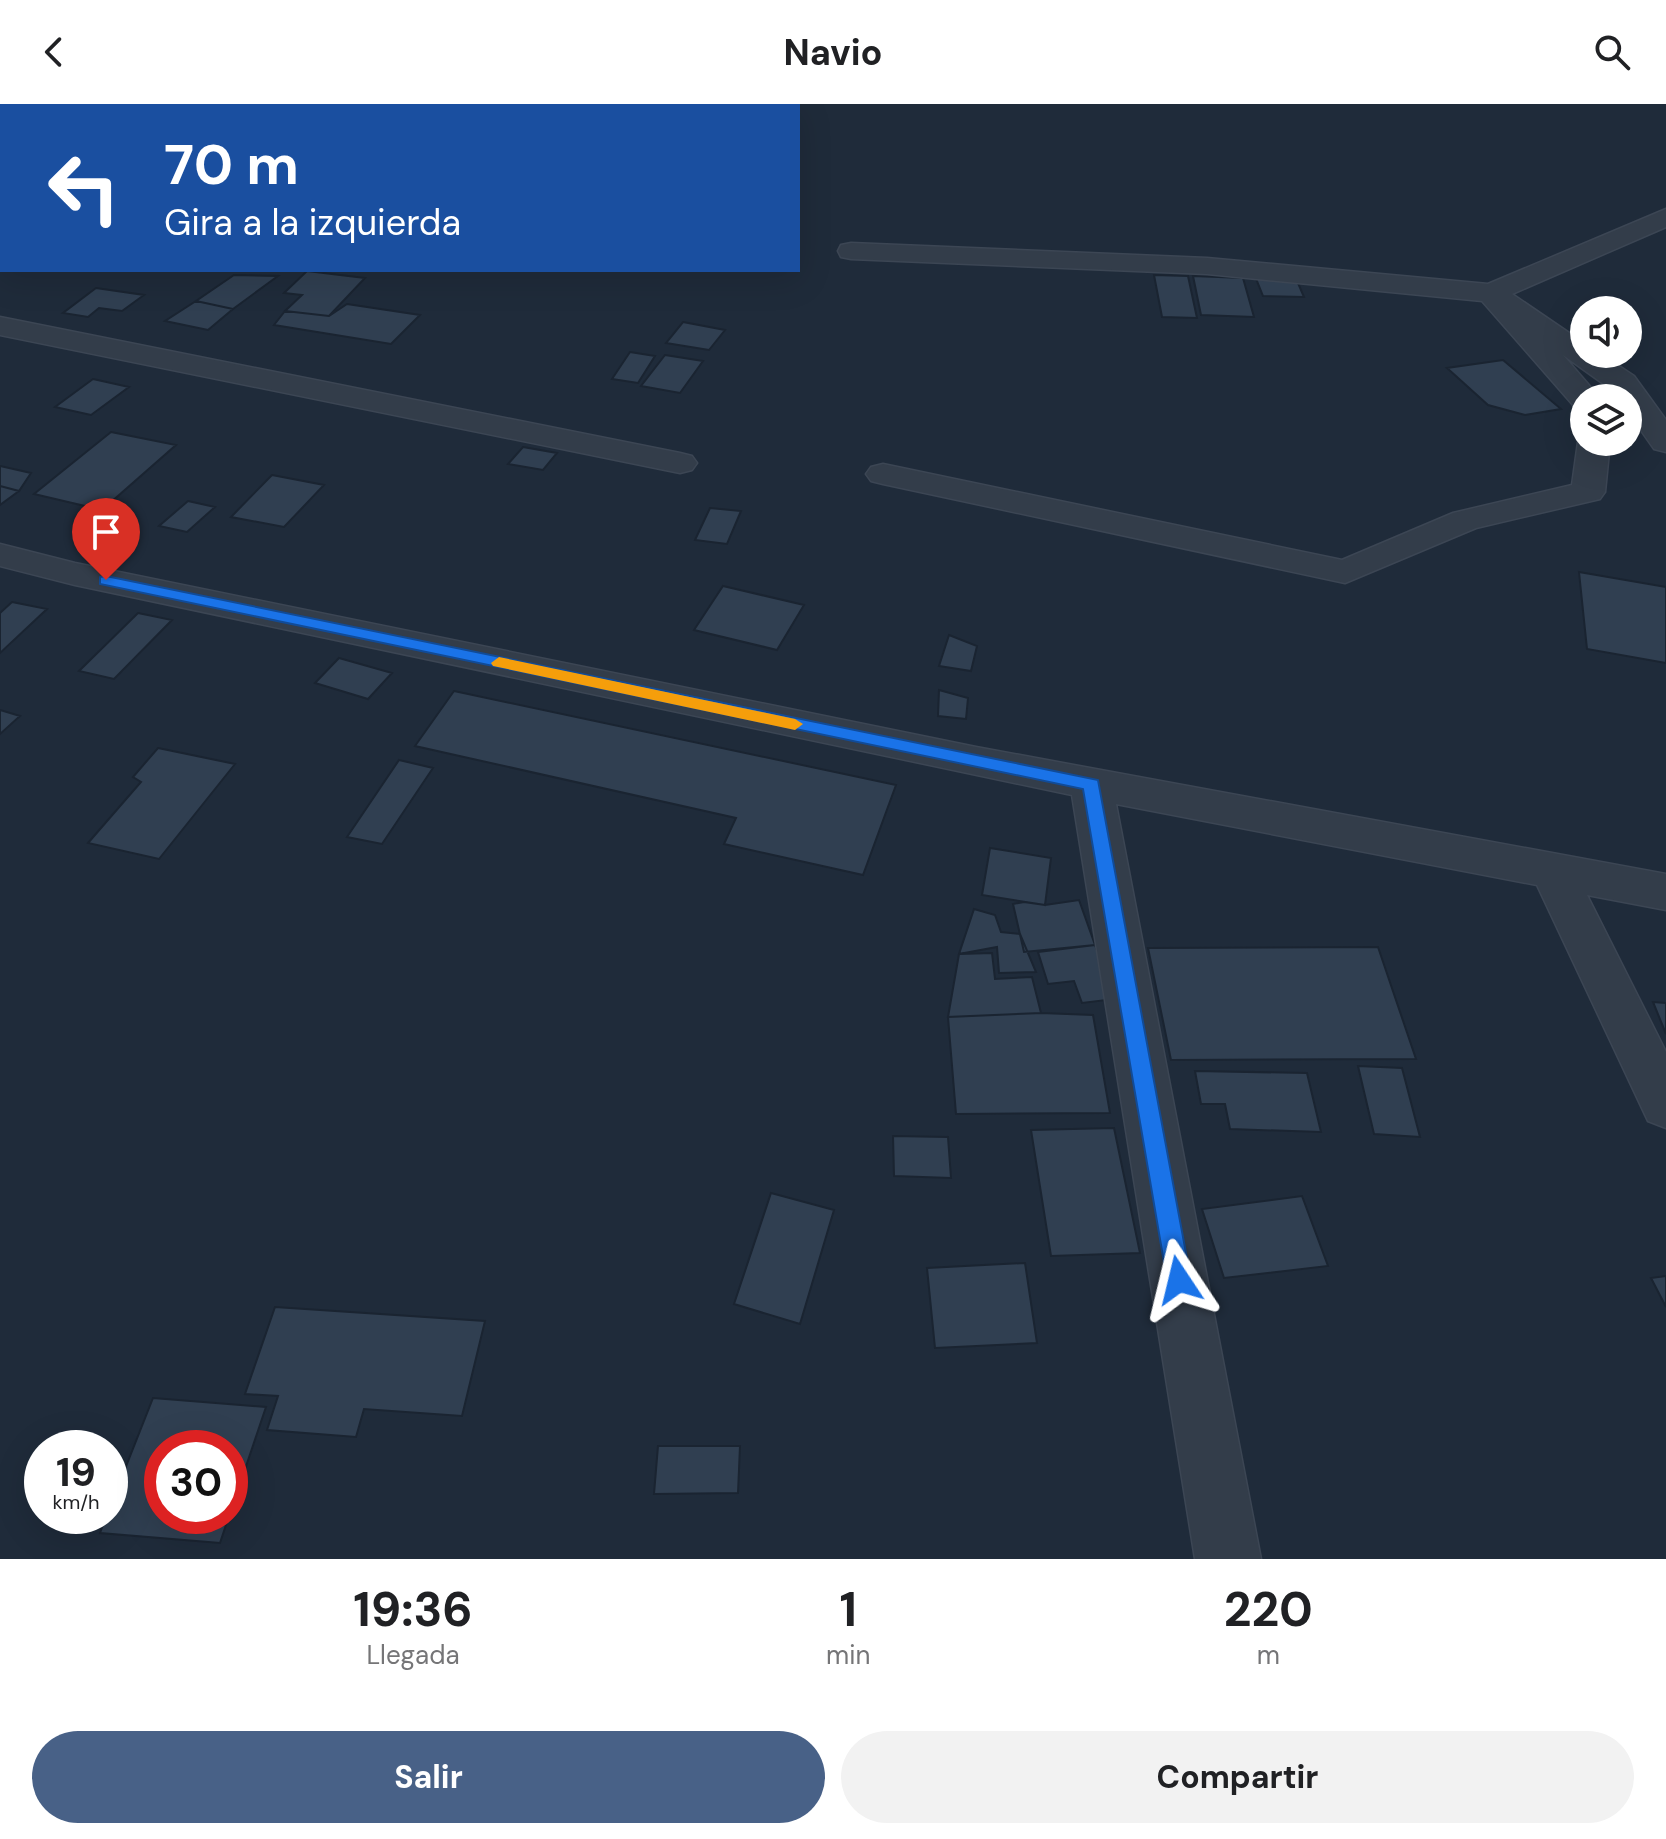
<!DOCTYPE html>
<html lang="es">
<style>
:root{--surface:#fff;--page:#f2f2f2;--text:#202124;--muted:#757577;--accent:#486187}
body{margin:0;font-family:"DM Sans",sans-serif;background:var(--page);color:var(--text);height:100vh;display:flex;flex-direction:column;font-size:30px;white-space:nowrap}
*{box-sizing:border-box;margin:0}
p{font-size:26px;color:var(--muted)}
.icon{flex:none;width:44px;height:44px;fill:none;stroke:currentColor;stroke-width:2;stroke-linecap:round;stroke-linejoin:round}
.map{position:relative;height:1455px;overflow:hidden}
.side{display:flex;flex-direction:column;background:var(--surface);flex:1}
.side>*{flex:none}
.hud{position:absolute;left:0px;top:0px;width:800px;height:168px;box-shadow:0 8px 32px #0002;background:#1a4fa0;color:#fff;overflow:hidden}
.controls{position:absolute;left:1570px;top:192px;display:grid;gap:16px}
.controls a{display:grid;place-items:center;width:72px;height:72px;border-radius:50%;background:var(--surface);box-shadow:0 8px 32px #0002;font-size:40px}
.speed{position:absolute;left:24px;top:1326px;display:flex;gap:16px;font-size:40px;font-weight:700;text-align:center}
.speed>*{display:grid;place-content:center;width:104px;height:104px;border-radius:50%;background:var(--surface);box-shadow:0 8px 32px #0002;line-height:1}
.speed small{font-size:20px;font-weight:400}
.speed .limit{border:12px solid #d22;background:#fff;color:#111}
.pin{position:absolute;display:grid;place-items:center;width:68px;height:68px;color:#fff;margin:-82px -34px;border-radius:50% 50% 50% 0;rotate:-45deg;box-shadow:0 0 8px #0007}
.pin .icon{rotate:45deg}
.me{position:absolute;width:88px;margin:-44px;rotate:350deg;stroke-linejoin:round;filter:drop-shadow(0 0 6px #0008)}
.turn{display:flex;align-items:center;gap:28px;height:168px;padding:0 32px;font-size:36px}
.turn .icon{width:104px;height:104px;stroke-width:2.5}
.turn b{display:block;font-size:56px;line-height:68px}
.eta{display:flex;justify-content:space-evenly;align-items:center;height:136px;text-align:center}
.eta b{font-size:48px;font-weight:700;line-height:56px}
.button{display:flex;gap:16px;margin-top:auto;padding:16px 32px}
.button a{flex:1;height:92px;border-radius:48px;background:var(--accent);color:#fff;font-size:32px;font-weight:700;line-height:92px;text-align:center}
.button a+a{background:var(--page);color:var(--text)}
header{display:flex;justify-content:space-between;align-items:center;height:104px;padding:0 32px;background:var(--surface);font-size:36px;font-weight:700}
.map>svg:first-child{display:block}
</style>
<header><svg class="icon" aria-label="back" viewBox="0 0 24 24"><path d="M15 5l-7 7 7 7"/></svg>Navio<svg class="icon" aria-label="search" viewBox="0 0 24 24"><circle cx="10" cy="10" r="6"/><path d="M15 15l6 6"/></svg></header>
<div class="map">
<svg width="1666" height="1455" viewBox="0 0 1666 1455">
<rect width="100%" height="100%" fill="#1f2b3a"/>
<path fill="#303f51" stroke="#1a2431" stroke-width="2" d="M307,167L365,174L329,212L285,207L302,191L284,189Z
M234,171L278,172L233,205L196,197Z
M1154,171L1188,172L1197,214L1162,213Z
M1193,172L1243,174L1254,213L1201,211Z
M1255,172H1295L1304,193L1263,192Z
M96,184L144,191L122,207L99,204L88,213L63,209Z
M196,197L233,205L208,226L165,217Z
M347,200L420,211L391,240L274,221L285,207L329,212Z
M683,218L725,226L709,246L666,239Z
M630,248L655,252L638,279L612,275Z
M665,251L703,257L680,289L641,282Z
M1503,256L1561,305L1525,311L1488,301L1447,264Z
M93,275L129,283L91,311L55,303Z
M111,328L176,341L102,406L34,390Z
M523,343L557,349L543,366L508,360Z
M0,362L31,369L19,387L0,382Z
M272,371L324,381L284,423L231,413Z
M0,382L19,387L0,401Z
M188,397L215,403L187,428L159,422Z
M710,404L741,407L727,440L695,436Z
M1579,468L1666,483V559L1587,545Z
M723,482L804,501L777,546L694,526Z
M12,498L47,505L0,549V509Z
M138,509L172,516L114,575L79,567Z
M949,531L977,542L971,567L939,562Z
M339,554L392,569L368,595L315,579Z
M939,586L968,594L966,615L938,612Z
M454,587L896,681L863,771L724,740L736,714L415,642Z
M0,606L20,612L0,630Z
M158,644L235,660L159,755L88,739L141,678L133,673Z
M399,656L433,664L382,740L347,733Z
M990,744L1051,754L1045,801L982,791Z
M1079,796L1095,841L1024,848L1013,800L1024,798L1045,801Z
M974,805L995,811L1001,828L1020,830L1036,868L999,869L997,843L959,850Z
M1095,841L1115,895L1082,899L1074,877L1048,880L1038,848Z
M1378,843L1416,955L1171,956L1148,844Z
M992,849L995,875L1032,873L1041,909L948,913L959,850Z
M1653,898L1666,899V930Z
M1041,909L1093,911L1110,1009L956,1010L948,913Z
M1358,962L1402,964L1420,1033L1374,1030Z
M1195,967L1307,969L1321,1028L1230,1025L1225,1000H1201Z
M1114,1024L1140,1149L1051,1152L1031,1026Z
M893,1032L948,1033L951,1074L894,1072Z
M771,1089L834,1106L800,1220L734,1200Z
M1302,1092L1328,1162L1224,1174L1202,1105Z
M1025,1159L1037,1239L935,1244L927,1164Z
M1666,1172V1203L1651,1174Z
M275,1203L485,1217L462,1312L364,1305L356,1333L267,1326L278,1292L245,1290Z
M153,1294L266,1303L230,1410V1344H162V1412H229L220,1439L100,1429L106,1412H110V1403Z
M658,1342H740L738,1389L654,1390Z"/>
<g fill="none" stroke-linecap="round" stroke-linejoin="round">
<g stroke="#3c4654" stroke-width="3">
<path id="street" d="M1666,105V123L1512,190L1584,239V250H1601L1634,272L1666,316V348L1654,345L1628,308V294H1618L1612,286L1563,251L1600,294H1584V303L1573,301L1482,197L1207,170L851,155L841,153L838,147L841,141L851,139L1207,154L1488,180Z
M0,213L680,349L692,352L697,359L692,366L680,369L0,231Z
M1582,331L1584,338H1610L1605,388L1600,395L1476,424L1345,479L883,380L871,377L866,370L871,363L883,360L1342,456L1453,409L1572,381L1578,338Z
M0,440L75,459L976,643L1666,770V806L1587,791L1666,948V1024L1648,1017L1537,781L1116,700L1261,1455H1195L1072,691L75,481L0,462Z"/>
</g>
<use href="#street" fill="#333d4a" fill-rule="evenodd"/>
</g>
<path fill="#1a73e8" stroke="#114b97" stroke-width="2" d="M106,472L1098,676L1191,1176L1188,1184L1179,1187L1171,1184L1167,1176L1083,685L100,480V473Z"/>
<path fill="#f59e0b" d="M499,553L795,615L803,620L795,626L493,562L491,559Z"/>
</svg>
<div class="controls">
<a><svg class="icon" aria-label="sound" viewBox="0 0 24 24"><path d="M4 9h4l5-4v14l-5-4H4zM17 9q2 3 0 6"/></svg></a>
<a><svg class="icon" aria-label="layers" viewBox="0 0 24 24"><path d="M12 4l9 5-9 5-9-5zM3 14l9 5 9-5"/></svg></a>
</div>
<div class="speed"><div>19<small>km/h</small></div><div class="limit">30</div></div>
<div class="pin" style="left:106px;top:476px;background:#d93025"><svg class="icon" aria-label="arrive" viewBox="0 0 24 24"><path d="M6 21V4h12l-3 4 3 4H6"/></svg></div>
<svg class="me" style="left:1179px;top:1176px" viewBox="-20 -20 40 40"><path d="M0-17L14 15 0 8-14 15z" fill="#1a73e8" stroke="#fff" stroke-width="4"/></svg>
<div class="hud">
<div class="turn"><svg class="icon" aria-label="left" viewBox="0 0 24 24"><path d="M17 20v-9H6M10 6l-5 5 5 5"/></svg><div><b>70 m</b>Gira a la izquierda</div></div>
</div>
</div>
<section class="side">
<div class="eta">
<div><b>19:36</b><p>Llegada</p></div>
<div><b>1</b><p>min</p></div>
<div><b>220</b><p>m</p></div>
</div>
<div class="button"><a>Salir</a><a>Compartir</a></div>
</section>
